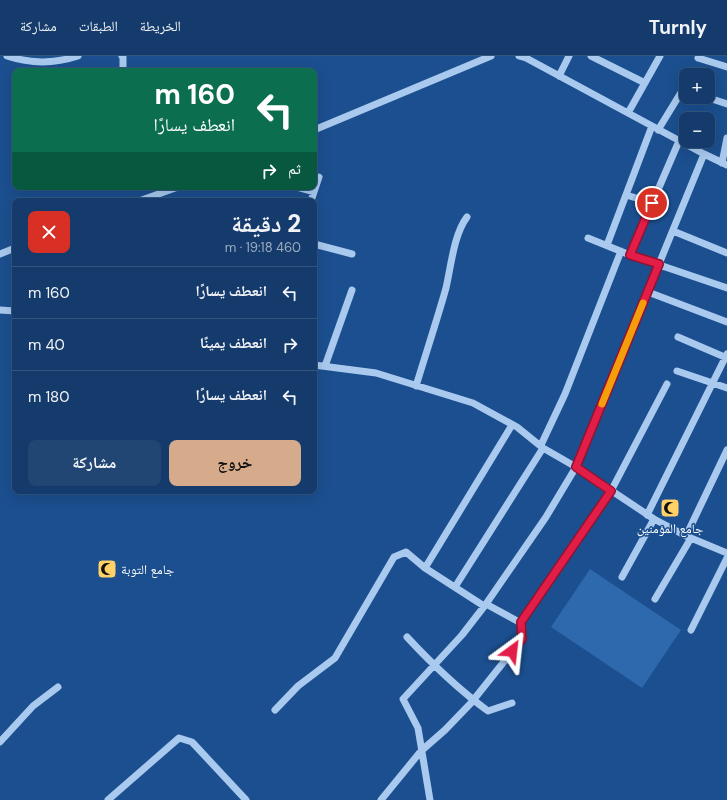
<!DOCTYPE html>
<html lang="ar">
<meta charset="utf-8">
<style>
:root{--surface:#143b6b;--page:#214673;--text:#f1f3f6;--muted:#9dadc1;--line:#33557e;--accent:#d6ab8b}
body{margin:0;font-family:"DM Sans","Noto Naskh Arabic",sans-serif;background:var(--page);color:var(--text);direction:rtl;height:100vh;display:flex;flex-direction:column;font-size:15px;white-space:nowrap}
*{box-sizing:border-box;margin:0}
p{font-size:13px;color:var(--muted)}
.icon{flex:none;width:22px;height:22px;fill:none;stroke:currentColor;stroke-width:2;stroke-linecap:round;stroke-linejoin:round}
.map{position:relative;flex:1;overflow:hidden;direction:ltr}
.sheet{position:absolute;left:12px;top:142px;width:305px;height:296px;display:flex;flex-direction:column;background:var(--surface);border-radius:8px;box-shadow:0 4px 16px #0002,0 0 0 1px var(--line);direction:rtl}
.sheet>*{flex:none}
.banner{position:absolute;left:12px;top:12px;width:305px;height:122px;border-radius:8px;box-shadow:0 4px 16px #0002,0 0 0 1px var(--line);direction:rtl;background:#0b6e4f;color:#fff;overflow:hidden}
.buttons{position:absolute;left:679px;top:12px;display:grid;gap:8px}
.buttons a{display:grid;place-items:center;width:36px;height:36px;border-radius:8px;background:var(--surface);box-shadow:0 4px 16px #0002,0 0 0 1px var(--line);font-size:20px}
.pin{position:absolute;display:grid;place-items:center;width:34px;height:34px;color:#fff;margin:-17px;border:2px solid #fff;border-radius:50%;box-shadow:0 1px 4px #0007}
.me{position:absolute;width:44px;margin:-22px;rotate:30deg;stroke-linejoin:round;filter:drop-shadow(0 0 3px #0008)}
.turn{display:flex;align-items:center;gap:14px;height:84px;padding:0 16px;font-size:18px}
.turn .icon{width:52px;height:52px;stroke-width:2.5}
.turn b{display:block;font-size:28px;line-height:34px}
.then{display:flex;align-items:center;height:38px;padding:0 16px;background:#0003;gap:8px;font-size:15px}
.round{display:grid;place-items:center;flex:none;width:42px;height:42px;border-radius:8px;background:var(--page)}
.head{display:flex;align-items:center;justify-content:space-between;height:68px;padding:0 16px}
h1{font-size:24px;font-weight:800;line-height:30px}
.cta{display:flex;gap:8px;margin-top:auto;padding:8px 16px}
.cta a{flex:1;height:46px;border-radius:8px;background:var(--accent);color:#111;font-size:16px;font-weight:800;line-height:46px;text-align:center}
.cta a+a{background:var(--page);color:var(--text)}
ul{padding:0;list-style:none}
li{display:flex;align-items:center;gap:12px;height:52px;padding:0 16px;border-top:1px solid var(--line)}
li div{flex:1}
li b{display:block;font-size:15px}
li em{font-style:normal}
header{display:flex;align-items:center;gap:24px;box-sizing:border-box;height:56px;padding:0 20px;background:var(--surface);border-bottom:1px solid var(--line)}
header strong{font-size:19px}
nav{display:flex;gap:22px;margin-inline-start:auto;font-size:14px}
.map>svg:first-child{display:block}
</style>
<header>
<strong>Turnly</strong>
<nav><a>الخريطة</a><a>الطبقات</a><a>مشاركة</a></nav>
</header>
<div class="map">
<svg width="727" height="744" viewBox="0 0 727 744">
<rect width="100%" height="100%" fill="#1b4f8f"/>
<path fill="#2e69ad" d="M590,513L681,574L642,632L551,571Z"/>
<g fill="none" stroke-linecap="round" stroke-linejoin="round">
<path stroke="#a9c9ee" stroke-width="7" d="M7,0C31,8 54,8 78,0
M122,0L123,1V15
M519,0L526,2L704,98L727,109
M591,0L645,27
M699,0L698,2L727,11
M559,20L569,0
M706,41L727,48
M628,57L660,0
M314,74L491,0
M658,74L685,30L686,25
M722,107L727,82
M296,131L314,136
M626,139L653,147
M139,145L178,131
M311,145L319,121
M673,175L727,197
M588,182L630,199L727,232
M314,188L352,198
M607,189L652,70
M0,198L15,192
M630,199L679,85
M648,236L727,266
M0,254L15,255
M678,281L727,302
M314,309L376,317L473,347L517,371L543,392L576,411L654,463L686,480L727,497
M325,310L352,234
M677,315L727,332
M416,330C426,297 437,264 446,232C451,210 454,178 467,161
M541,389L565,338L621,195
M647,459L727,298
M686,480L727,394
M425,512L512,369
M622,521L654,463
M455,531L543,392
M655,543L691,482
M521,567L486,548L546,461L576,411L704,98
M691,574L727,502
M407,581C432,608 458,633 488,655L512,647
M275,654L298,630L335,602L394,501L406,496L425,512L484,550
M0,686L33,650L58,631
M108,744L179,682L192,686L246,744
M381,744L421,695L445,674L471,647L522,583L521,567L611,435L667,328
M430,744L418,672L403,643L462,579L486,548"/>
</g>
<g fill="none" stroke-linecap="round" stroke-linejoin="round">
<g stroke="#92132f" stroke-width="10">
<path id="route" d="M512,595L522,583L521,566L611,435L576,411L659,208L630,199L652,147"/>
</g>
<use href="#route" stroke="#e11d48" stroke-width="7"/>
<path stroke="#f59e0b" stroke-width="7" d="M602,348L643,247"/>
</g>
<defs>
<g id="mosque-square" transform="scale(1)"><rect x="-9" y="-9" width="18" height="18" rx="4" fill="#ffd166" stroke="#1b4f8f"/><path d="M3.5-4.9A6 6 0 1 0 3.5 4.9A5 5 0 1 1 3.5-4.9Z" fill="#111"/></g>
</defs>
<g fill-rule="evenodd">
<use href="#mosque-square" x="670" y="452"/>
<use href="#mosque-square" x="107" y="513"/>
</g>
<g text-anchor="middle" stroke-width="3" stroke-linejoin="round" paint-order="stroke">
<g font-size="13" fill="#fff" stroke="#1b4f8f">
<text x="670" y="477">جامع المؤمنين</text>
<text x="121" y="518" text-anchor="start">جامع التوبة</text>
</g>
</g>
</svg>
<div class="buttons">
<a>+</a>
<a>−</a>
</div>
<div class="pin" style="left:652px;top:147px;background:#d93025"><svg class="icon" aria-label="arrive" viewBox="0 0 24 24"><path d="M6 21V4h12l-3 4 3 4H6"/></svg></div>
<svg class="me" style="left:512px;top:595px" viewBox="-20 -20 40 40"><path d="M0-17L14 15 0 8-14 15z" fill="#e11d48" stroke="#fff" stroke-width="4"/></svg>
<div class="banner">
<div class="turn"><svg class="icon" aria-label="left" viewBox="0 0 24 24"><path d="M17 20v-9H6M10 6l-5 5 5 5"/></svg><div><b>160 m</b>انعطف يسارًا</div></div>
<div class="then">ثم<svg class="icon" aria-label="right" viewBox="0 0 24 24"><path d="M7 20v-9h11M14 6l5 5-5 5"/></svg></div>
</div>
<section class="sheet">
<div class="head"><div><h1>2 دقيقة</h1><p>460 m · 19:18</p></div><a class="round" style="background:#d93025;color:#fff"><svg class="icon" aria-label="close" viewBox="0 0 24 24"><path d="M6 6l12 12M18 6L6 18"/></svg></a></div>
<ul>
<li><svg class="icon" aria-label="left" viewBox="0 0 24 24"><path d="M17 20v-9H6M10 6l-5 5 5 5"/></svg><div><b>انعطف يسارًا</b></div><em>160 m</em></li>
<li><svg class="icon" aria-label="right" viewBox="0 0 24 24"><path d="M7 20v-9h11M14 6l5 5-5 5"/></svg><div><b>انعطف يمينًا</b></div><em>40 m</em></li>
<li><svg class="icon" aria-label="left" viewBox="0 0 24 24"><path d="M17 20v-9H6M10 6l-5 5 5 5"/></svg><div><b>انعطف يسارًا</b></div><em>180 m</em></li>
</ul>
<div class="cta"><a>خروج</a><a>مشاركة</a></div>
</section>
</div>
